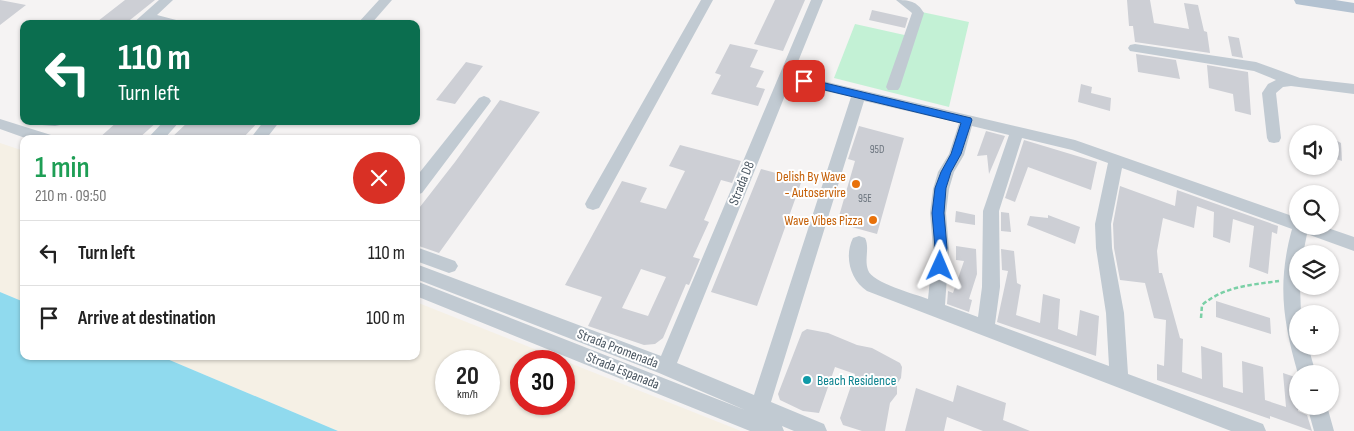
<!DOCTYPE html>
<meta charset="utf-8">
<style>
:root{--surface:#fff;--page:#f2f2f2;--text:#222;--muted:#767676;--line:#e0e0e0}
body{margin:0;font-family:"Sofia Sans Condensed",sans-serif;background:var(--page);color:var(--text);height:100vh;display:flex;flex-direction:column;font-size:19px;white-space:nowrap}
*{box-sizing:border-box;margin:0}
p{font-size:16px;color:var(--muted)}
.icon{flex:none;width:28px;height:28px;fill:none;stroke:currentColor;stroke-width:2;stroke-linecap:round;stroke-linejoin:round}
.map{position:relative;flex:1;overflow:hidden}
.drawer{position:absolute;left:20px;top:135px;width:400px;height:225px;display:flex;flex-direction:column;background:var(--surface);border-radius:10px;box-shadow:0 1px 4px #0004}
.drawer>*{flex:none}
.guide{position:absolute;left:20px;top:20px;width:400px;height:105px;border-radius:10px;box-shadow:0 1px 4px #0004;background:#0b6e4f;color:#fff;overflow:hidden}
.controls{position:absolute;left:1289px;top:125px;display:grid;gap:10px}
.controls a{display:grid;place-items:center;width:50px;height:50px;border-radius:50%;background:var(--surface);box-shadow:0 1px 4px #0004;font-size:25px}
.speed{position:absolute;left:435px;top:350px;display:flex;gap:10px;font-size:25px;font-weight:700;text-align:center}
.speed>*{display:grid;place-content:center;width:65px;height:65px;border-radius:50%;background:var(--surface);box-shadow:0 1px 4px #0004;line-height:1}
.speed small{font-size:12px;font-weight:400}
.speed .limit{border:8px solid #d22;background:#fff;color:#111}
.pin{position:absolute;display:grid;place-items:center;width:42px;height:42px;color:#fff;margin:-21px;border-radius:10px;box-shadow:0 2px 8px #0006}
.me{position:absolute;width:55px;margin:-28px;rotate:1deg;stroke-linejoin:round;filter:drop-shadow(0 0 4px #0008)}
.turn{display:flex;align-items:center;gap:18px;height:105px;padding:0 15px;font-size:22px}
.turn .icon{width:65px;height:65px;stroke-width:2.5}
.turn b{display:block;font-size:35px;line-height:42px}
.round{display:grid;place-items:center;flex:none;width:52px;height:52px;border-radius:26px;background:var(--page)}
.head{display:flex;align-items:center;justify-content:space-between;height:85px;padding:0 15px}
h1{font-size:30px;font-weight:600;line-height:38px;color:#1e9e55}
ul{padding:0;list-style:none}
li{display:flex;align-items:center;gap:15px;height:65px;padding:0 15px;border-top:1px solid var(--line)}
li div{flex:1}
li b{display:block;font-size:19px}
li em{font-style:normal}
.map>svg:first-child{display:block}
</style>
<div class="map">
<svg width="1354" height="431" viewBox="0 0 1354 431">
<rect width="100%" height="100%" fill="#f5f3f3"/>
<path fill="#c3f1d5" d="M917,11L969,22L949,107L834,78L855,24L909,36Z"/>
<path fill="#f5f0e5" fill-rule="evenodd" d="M0,143L24,151V302L0,292Z
M416,302L741,431H338L160,356H416ZM446,361H489V404H446ZM521,361H564V404H521Z"/>
<path fill="#90daee" d="M0,292L24,302V356H160L338,431H0Z"/>
<path fill="#cdcfd5" fill-rule="evenodd" d="M0,0L26,5L0,25Z
M125,0H155L125,24H108L98,21Z
M775,0H805L783,51L754,44Z
M1127,0H1150L1154,23L1189,29L1184,3L1198,5L1204,31L1207,32L1210,53L1135,42L1133,26H1129Z
M872,10L908,18L905,28L869,20Z
M1228,36L1239,38L1243,58L1232,56Z
M730,44L758,50L750,67L764,71L756,87L765,89L758,106L711,94L721,75L715,73Z
M1136,54L1176,60L1180,79L1138,72Z
M466,62L483,66L455,104L436,100Z
M1207,65L1248,72L1251,115L1235,111L1233,94L1209,88Z
M1081,84L1092,87L1091,93L1111,98L1110,111L1078,102Z
M500,100L540,112L439,253L416,245V212L455,162Z
M118,121H158L138,139H98Z
M189,121H259L242,139H170Z
M859,126L904,138L877,234L837,223L855,161L848,159Z
M986,131L1005,136L989,174L987,155L977,156Z
M1330,137L1341,143L1342,161L1330,157Z
M1024,140L1097,162L1091,190L1028,167L1015,202L1005,198Z
M680,145L741,161L732,183L721,180L704,220L709,222L693,257L700,259L689,285L686,284L663,338L655,344L644,345L588,326L602,297L565,285L622,181L647,188L640,202L666,209L685,171L669,166ZM641,269L666,277L648,316L622,308Z
M761,169L802,180L757,306L711,292Z
M1120,186L1175,206L1177,190L1278,226L1277,234L1272,232L1268,274L1249,267L1254,226L1233,219L1230,243L1213,237L1214,212L1197,206L1194,228L1163,218L1157,251L1159,273H1162L1180,338L1183,339L1182,372L1202,379L1201,346L1222,353L1223,387L1243,393L1242,361L1263,367L1265,400L1286,407L1283,373L1298,378V411L1307,415L1312,431L1270,416V419L1157,380V364L1164,366L1166,320L1154,318L1145,283L1120,280L1114,248L1113,224Z
M956,211L975,215V225L955,222Z
M1001,212L1009,213L1011,232L1001,231Z
M1048,215L1080,227L1075,244L1027,225L1030,216L1048,218Z
M956,246L976,249L977,274L969,299L972,300L969,312L947,304L948,291L953,293L964,261L956,260Z
M1001,249L1014,251L1017,283L1021,285L1016,315L1040,323L1043,294L1060,299L1058,329L1077,336L1080,310L1099,316L1096,356L997,322L1008,271L1002,270Z
M1216,301L1270,318L1271,334L1216,317Z
M807,329L828,333L857,345L872,348L900,363L902,367L901,378L897,384V394L890,403L885,431H862L843,425L840,418L855,374L835,367L819,413L803,411L780,400L778,394L802,332Z
M957,385L1006,403L1003,420L1030,431H983L947,417L944,431H905L916,388L953,402Z"/>
<g fill="none" stroke-linecap="round" stroke-linejoin="round">
<path stroke="#7ad0a6" stroke-width="2.5" stroke-dasharray="4.5 2.5" stroke-linecap="butt" d="M1201,318L1202,305C1225,286 1251,285 1279,281"/>
<path fill="#c1cad2" fill-rule="evenodd" d="M159,0H173L157,15L180,21L181,24H160L150,21L146,24H132Z
M379,0H392L371,24H357Z
M701,0H713L599,208L593,210L587,208L585,204L587,200Z
M811,0H823L793,74L1075,140L1298,218V226H1322L1354,237V251L1307,234L1303,254H1298V286H1300L1301,314H1298V346H1308L1316,374H1298C1283,321 1277,284 1292,229L1122,168L1111,224L1112,248L1124,313L1128,374L1263,424L1266,431H1231L867,291C850,280 844,256 853,238L859,236L865,238C870,248 864,259 868,270C872,283 915,294 928,299L933,249L930,213L933,189L938,172L949,154L959,123L864,101L771,402L824,424L827,431H794L782,426L784,431H750L416,296V281L745,410L659,373L416,279V264L661,356ZM790,83L851,97L754,395L677,363ZM972,126L1009,135L983,211L982,287L978,317L945,305L949,249L946,213L949,189L954,172L964,155ZM1022,138L1072,150L1108,163L1095,224L1096,248L1106,313L1109,366L995,324L1000,287L999,211Z
M896,0C909,0 917,1 924,13L900,87L898,90H888L886,87L912,13Z
M1135,44L1256,62L1300,78L1354,84V94L1291,86L1283,87L1276,93L1281,138L1279,142L1274,143L1269,142L1267,138L1262,93L1268,84L1276,80L1254,71L1130,51L1128,48L1130,45Z
M484,96L489,98L491,101L489,104L422,193L416,195V177L479,98Z
M0,119L51,135L53,139H28L0,129Z
M40,121H62L60,125L55,126L42,125Z
M164,121H180L164,139H147Z
M264,121H280L266,139H250Z
M416,247L455,261L458,266L455,271L449,273L416,261Z
M1307,406H1327L1334,431H1314Z"/>
<path fill="#b3c2d1" fill-rule="evenodd" d="M1294,0H1335L1354,3V13L1302,5L1296,4Z"/>
</g>
<path fill="#1a73e8" stroke="#114b97" d="M804,78L971,118L972,120L961,154L951,172L946,188L944,213L947,248L944,269H936L934,266L935,248L932,213L935,188L941,172L951,154L961,123L800,84V79Z"/>
<g fill="#e8710a" stroke="#fff" stroke-width="2">
<circle cx="856" cy="184" r="5"/>
<circle cx="873" cy="220" r="5"/>
</g>
<circle fill="#0f9aa8" stroke="#fff" stroke-width="2" cx="807" cy="380" r="5"/>
<g text-anchor="middle" stroke-width="4" stroke-linejoin="round" paint-order="stroke">
<g font-size="11" fill="#6b747e">
<text x="877" y="153">95D</text>
<text x="865" y="202">95E</text>
</g>
<g font-size="14" fill="#c56008" stroke="#fff" text-anchor="end">
<text x="846" y="181">Delish By Wave<tspan x="846" dy="16">- Autoservire</tspan></text>
<text x="863" y="225">Wave Vibes Pizza</text>
</g>
<g font-size="14" fill="#4a5661" stroke="#fff">
<text transform="translate(741 183) rotate(-68)" y="5">Strada D8</text>
<text transform="translate(618 348) rotate(21)" y="5">Strada Promenada</text>
<text transform="translate(623 370) rotate(22)" y="5">Strada Espanada</text>
</g>
<g font-size="14" fill="#0d838f" stroke="#fff" text-anchor="start">
<text x="817" y="385">Beach Residence</text>
</g>
</g>
</svg>
<div class="controls">
<a><svg class="icon" aria-label="sound" viewBox="0 0 24 24"><path d="M4 9h4l5-4v14l-5-4H4zM17 9q2 3 0 6"/></svg></a>
<a><svg class="icon" aria-label="search" viewBox="0 0 24 24"><circle cx="10" cy="10" r="6"/><path d="M15 15l6 6"/></svg></a>
<a><svg class="icon" aria-label="layers" viewBox="0 0 24 24"><path d="M12 4l9 5-9 5-9-5zM3 14l9 5 9-5"/></svg></a>
<a>+</a>
<a>−</a>
</div>
<div class="speed"><div>20<small>km/h</small></div><div class="limit">30</div></div>
<div class="pin" style="left:804px;top:81px;background:#d93025"><svg class="icon" aria-label="arrive" viewBox="0 0 24 24"><path d="M6 21V4h12l-3 4 3 4H6"/></svg></div>
<svg class="me" style="left:940px;top:266px" viewBox="-20 -20 40 40"><path d="M0-17L14 15 0 8-14 15z" fill="#1a73e8" stroke="#fff" stroke-width="4"/></svg>
<div class="guide">
<div class="turn"><svg class="icon" aria-label="left" viewBox="0 0 24 24"><path d="M17 20v-9H6M10 6l-5 5 5 5"/></svg><div><b>110 m</b>Turn left</div></div>
</div>
<section class="drawer">
<div class="head"><div><h1>1 min</h1><p>210 m · 09:50</p></div><a class="round" style="background:#d93025;color:#fff"><svg class="icon" aria-label="close" viewBox="0 0 24 24"><path d="M6 6l12 12M18 6L6 18"/></svg></a></div>
<ul>
<li><svg class="icon" aria-label="left" viewBox="0 0 24 24"><path d="M17 20v-9H6M10 6l-5 5 5 5"/></svg><div><b>Turn left</b></div><em>110 m</em></li>
<li><svg class="icon" aria-label="arrive" viewBox="0 0 24 24"><path d="M6 21V4h12l-3 4 3 4H6"/></svg><div><b>Arrive at destination</b></div><em>100 m</em></li>
</ul>
</section>
</div>
